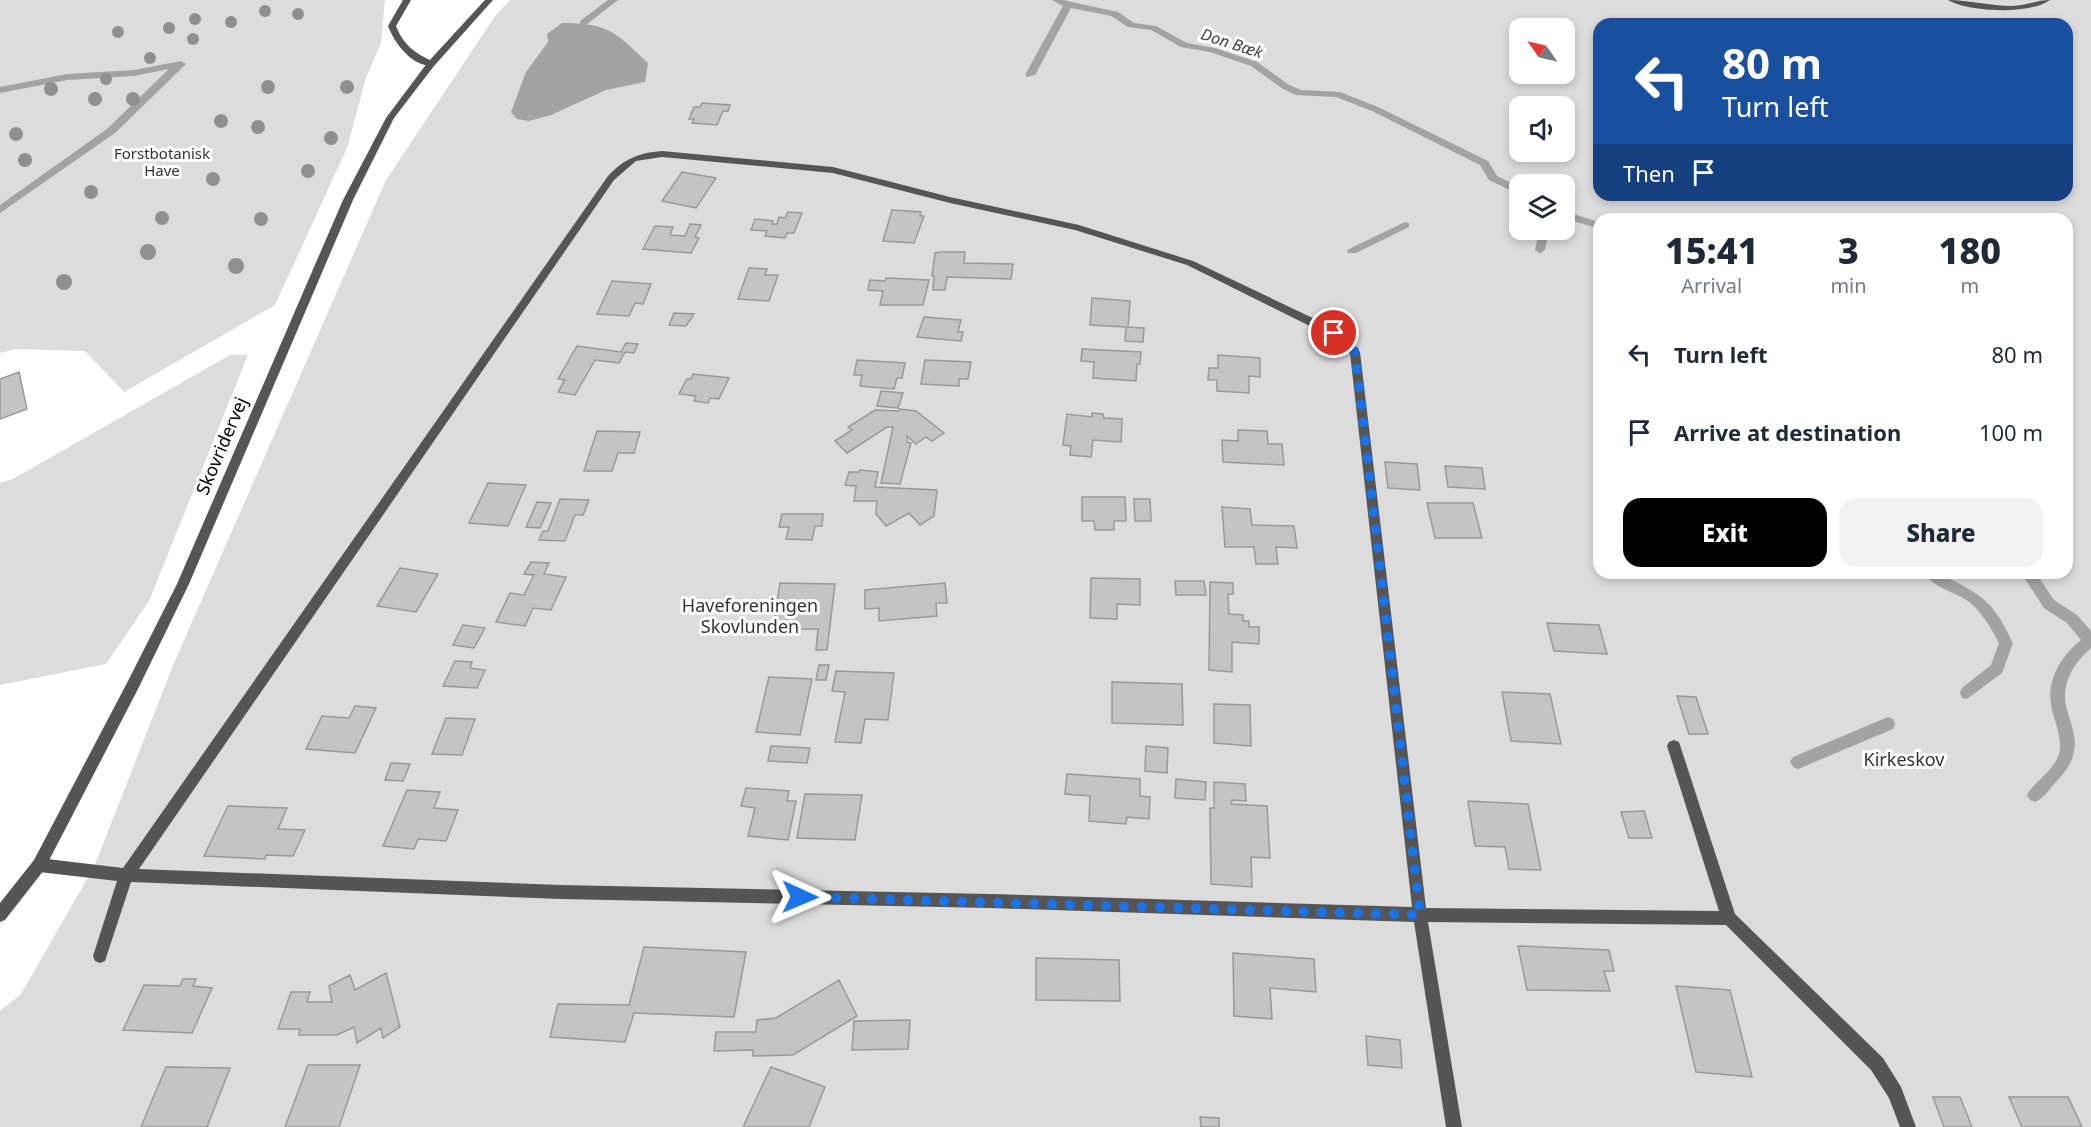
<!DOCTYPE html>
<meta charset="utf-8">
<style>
:root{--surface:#fff;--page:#f2f2f3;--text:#1f2937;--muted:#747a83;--accent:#000}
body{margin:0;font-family:"Noto Sans",sans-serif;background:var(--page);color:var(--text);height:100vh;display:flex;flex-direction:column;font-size:22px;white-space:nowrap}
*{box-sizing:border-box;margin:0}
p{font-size:20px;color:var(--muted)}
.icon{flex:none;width:33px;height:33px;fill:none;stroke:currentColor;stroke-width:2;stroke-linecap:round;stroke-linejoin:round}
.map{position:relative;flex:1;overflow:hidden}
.details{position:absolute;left:1593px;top:213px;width:480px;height:366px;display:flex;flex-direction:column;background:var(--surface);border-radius:18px;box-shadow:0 3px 9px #0003}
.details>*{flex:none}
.top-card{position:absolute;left:1593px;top:18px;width:480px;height:183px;border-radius:18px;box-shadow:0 3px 9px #0003;background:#1a4fa0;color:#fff;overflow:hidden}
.needle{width:39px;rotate:304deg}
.controls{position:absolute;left:1509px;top:18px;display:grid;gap:12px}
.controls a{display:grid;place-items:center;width:66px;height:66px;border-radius:12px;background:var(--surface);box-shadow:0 3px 9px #0003;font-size:30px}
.pin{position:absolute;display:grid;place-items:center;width:51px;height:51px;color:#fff;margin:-26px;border:3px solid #fff;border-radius:50%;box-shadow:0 2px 6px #0007}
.me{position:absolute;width:66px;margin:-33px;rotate:91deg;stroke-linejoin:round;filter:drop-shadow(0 0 4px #0008)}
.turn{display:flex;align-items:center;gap:21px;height:126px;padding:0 30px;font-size:27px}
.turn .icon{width:78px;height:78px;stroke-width:2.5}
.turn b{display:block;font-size:42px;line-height:51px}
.then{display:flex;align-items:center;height:57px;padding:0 30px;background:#0003;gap:12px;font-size:22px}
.eta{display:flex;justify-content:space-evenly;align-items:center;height:102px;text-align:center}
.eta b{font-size:36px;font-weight:800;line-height:42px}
.action{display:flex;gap:12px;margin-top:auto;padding:12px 30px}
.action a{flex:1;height:69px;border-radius:18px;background:var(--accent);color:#fff;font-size:24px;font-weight:800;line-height:69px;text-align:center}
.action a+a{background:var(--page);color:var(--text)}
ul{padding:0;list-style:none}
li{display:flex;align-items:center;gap:18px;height:78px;padding:0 30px}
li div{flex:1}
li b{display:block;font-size:22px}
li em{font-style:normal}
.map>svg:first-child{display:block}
</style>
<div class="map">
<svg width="2091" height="1127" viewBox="0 0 2091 1127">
<rect width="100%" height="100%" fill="#fff"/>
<path fill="#dcdcdc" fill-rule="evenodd" d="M0,0H385L381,43L366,78L347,148L275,305L124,392L85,351L16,349L0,353Z
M510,0H2091V1127H0V1011L21,994L94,867L174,663L386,180L495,16ZM1599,24H2067V195H1599ZM1520,28H1564V74H1520ZM1520,106H1564V152H1520ZM1520,184H1564V230H1520ZM1599,219H2067V573H1599Z
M230,355H248L149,601L106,664L0,685V483L13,479Z"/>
<path fill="#a3a3a3" d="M562,23C609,23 615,32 648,63L645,82L606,90L551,115L529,121L517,119L511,112L526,72L548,42L547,34Z"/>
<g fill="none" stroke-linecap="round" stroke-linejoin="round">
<path fill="#a3a3a3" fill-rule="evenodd" d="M608,0H618L586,25H580V21Z
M1052,0H1063L1118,12L1134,23L1156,26L1187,43L1215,48L1257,62L1289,85L1301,90L1340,92L1378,107L1488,161L1497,176L1520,187V195L1489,180L1480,165L1372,111L1336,97L1296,95L1283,89L1251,66L1210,52L1181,47L1151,30L1128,27L1111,16L1071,8L1035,75L1027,77L1025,75L1063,6Z
M181,61L186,64L184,66L115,133L0,213V205L107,129L169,69L134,76L67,80L0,93V87L67,74L134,70Z
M1564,211L1599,222V229L1564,218Z
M1405,222L1409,223V227L1356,253H1348L1347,250Z
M1539,230H1549L1545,250L1540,254L1535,250Z
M1925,573C1939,573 1940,575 1952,580C1987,597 1996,608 2013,643L2002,673L1967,699L1962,698L1960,693L1962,688L1991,665L1999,643C1991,628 1982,612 1968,601C1954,591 1934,589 1925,573Z
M2021,573H2036L2054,600L2077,615L2091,631V648C2072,665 2060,685 2067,710C2071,724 2077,737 2074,751C2072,764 2064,774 2055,783C2049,790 2043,799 2035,802L2030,800L2027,795L2030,790C2039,779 2055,768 2059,754C2063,738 2055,724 2052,709C2045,681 2061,656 2081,640L2067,623L2044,608Z
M1888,717L1893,719L1895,724L1893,729L1798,769L1793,767L1790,762L1793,757Z"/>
</g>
<path fill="#c4c4c4" stroke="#999" stroke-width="1.5" d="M702,103L730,105L728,111H723L717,125L692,123L694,119H689L694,107H700Z
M682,172L716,178L696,208L662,201Z
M892,210L921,212L920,216H924L914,243L883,241Z
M788,212L802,213L794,233H787L785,238L765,236L767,231L751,230L755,219L773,221L772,224H777L779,217L785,218Z
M690,224L701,225L695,237L699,238L691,253L643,249L655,226L673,227L670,235L685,236Z
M941,252H965L964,263L1013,264L1011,279L947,277L945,290H933L934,276H932L935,253Z
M749,268L767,269L765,275H778L769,301L738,299Z
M886,278L929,280L923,305H880L883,291L868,290L870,280L885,281Z
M612,281L651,284L643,304L635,303L629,316L597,314Z
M1092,298L1130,301L1128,327L1144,328L1143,342L1125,341L1126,327L1090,325Z
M674,313L694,314L686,326L669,325Z
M924,317L961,320L958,332H963L961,341L917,337Z
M626,343L638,344L634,353L625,352L619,363L595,360L575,395L558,392L565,380L558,379L577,346L621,352Z
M1082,349L1141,352L1140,364H1137L1136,381L1093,378L1094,362L1081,361Z
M1218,355L1260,358V377L1249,376V393L1217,391V380H1208L1209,368H1218Z
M857,360L905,363L902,378H897L894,389L860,386L862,375H854Z
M925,360L971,362L968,379H959V386L921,384Z
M19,372L27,409L0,419V379Z
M693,374L729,378L719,399L710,398L708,403L694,401L696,396L679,394L687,379H691Z
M881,391L903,393L898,408L877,406Z
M899,409L916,411L944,433L932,441L926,437L916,444L907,436V442L911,443L900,484L881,483L893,427H887L847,453L835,441L852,430L848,427L875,410L898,411Z
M1092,413L1103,414L1104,418L1122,419L1121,442L1093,440L1091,457L1070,455L1071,446L1063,445L1067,414L1092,417Z
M1238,430L1267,431L1268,444H1282L1284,465L1223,462L1222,440L1238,441Z
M597,431L640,432L634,453H618L612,471H584Z
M1385,462L1417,464L1420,490L1388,488Z
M1445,466L1482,468L1485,489L1448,487Z
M860,470L878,472L875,487L937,490L934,516L920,525L909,513L886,526L876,514L877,501H854L856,486L845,485L849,472H859Z
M488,483L526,485L508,526L469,523Z
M1082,497H1125L1126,521H1114V530H1095L1094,521H1082Z
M560,499L589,500L583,515H575L565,541L539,540L543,531H548Z
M1134,499H1150L1151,521H1135Z
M537,502L551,503L540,528L526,527Z
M1427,503H1473L1482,538H1435Z
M1222,507L1250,509L1252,525L1294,526L1297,548L1276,547L1278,564H1256L1254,547H1225Z
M782,514H823L822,526H815L812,540L786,539L789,527H779Z
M531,562L549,563L544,574L566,577L551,610L533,608L525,626L496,622L510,593L524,595L534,575L524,574Z
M400,568L438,574L416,612L377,606Z
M1091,578L1140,579V605L1117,604V619L1090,618Z
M1175,581H1204L1206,595H1176Z
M1210,582L1233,583V594H1228L1229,614L1243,615V621H1249V627H1259V644L1232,642V672L1209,670Z
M780,583L835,584L827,650H816L818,629H773Z
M945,583L947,603H936L937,616L879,621V608L865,609V590Z
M1547,623L1599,625L1607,654L1554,651Z
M463,625L485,628L474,648L453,645Z
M455,661L472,662L470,668L485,670L477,688L443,686Z
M819,665H829L826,680H816Z
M836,671L894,673L888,720L865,719L861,743L835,742L845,692L832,691Z
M769,677L812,679L800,735L756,732Z
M1112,682L1182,684L1183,725L1112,723Z
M1502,692L1550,694L1561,744L1511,741Z
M1677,696L1696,697L1708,734H1689Z
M1214,704L1250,705L1251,746L1214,743Z
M355,706L376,708L355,753L306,749L322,716L349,718Z
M446,718L475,719L462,755L432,754Z
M771,746L810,748L807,763L768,761Z
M1146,746L1168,748L1167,773L1145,771Z
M391,763L410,764L403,781L385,780Z
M1067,774L1140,779V796L1150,797L1149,819L1127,817L1126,824L1089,821L1090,796L1065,794Z
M1176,779L1206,782L1205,800L1175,798Z
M1214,782L1245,784L1246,801L1232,800L1231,804L1267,806L1270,858L1251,857L1252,887L1211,884L1210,808H1214Z
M746,788L789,791L787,801H796L788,840L748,836L755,808L741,806Z
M407,790L440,792L434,808L458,810L446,841L418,839L414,849L383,846Z
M805,794L862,795L855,840L797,838Z
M1468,801L1528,804L1541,870L1509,869L1505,847L1475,846Z
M228,806L287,808L278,829L305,830L293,856L266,855L265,859L204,856Z
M1644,811L1652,838H1629L1621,812Z
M1518,946L1609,950L1614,971H1604L1610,991L1527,990Z
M644,947L746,952L734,1017L634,1013L625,1042L550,1037L558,1004L629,1005Z
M1233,953L1314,959L1316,992L1270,988L1272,1019L1234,1016Z
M1036,958L1119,960L1120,1001L1036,1000Z
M386,973L400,1027L383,1038L381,1028L357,1043L354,1027L337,1035H299L300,1029H278L291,992H310L307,1002H332L329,986L350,975L355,990Z
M183,979H196L193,986L212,988L192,1033L123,1030L144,985L180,986Z
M839,980L857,1016L793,1055L753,1056V1050L714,1051L716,1032H756L757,1020L776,1018Z
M1676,986L1730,990L1752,1077L1696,1072Z
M910,1020L908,1049L852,1050L854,1021Z
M1366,1036L1400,1040L1402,1068L1368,1065Z
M308,1065H360L339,1127H285Z
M166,1067L230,1068L207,1127H141Z
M771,1067L825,1087L809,1127H743Z
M1933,1097H1960L1972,1127H1944Z
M2009,1097H2068L2082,1127H2022Z
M1200,1117L1219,1118V1127H1201Z"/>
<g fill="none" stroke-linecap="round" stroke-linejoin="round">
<path fill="#555" fill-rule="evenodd" d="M403,0H411L396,26C404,46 415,53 434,62V66C412,67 395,44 388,26Z
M1948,0C1969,0 1990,6 2012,6C2025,6 2037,0 2050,0C2030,15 1968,12 1948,0Z
M662,151L833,167L950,197L1079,225L1193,261L1338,330L1360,352L1426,908L1719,911L1667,746L1669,742L1674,740L1679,742L1735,914L1883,1058L1901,1087L1916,1127H1900L1889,1098L1871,1070L1726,925L1428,922L1462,1127H1446L1414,922L990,908L561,899L131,882L105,961L100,963L95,961L93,956L117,881L39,872L34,870L32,865L34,860L39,858L123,868L608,176C624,159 638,153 662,151ZM662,157L833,173L950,203L1075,230L1187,265L1330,336L1350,353L1412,907L990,894L561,885L139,869L614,180L636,161Z"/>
<path fill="#555" fill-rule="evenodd" d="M485,0H493L434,66L394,118L353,200L189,584L138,689L44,870L5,920L0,922V903L34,860L128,681L177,584L343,200L386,118L428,62Z"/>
</g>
<g fill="#8f8f8f">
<circle cx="265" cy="11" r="6"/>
<circle cx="298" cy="14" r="6"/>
<circle cx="195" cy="19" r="6"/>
<circle cx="231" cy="22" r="6"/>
<circle cx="169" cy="28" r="6"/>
<circle cx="118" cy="32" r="6"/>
<circle cx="193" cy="39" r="6"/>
<circle cx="150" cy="58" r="6"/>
<circle cx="106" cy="79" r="6"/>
<circle cx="268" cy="87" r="7"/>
<circle cx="347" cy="87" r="7"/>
<circle cx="51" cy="89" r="7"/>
<circle cx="95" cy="99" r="7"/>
<circle cx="133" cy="99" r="7"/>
<circle cx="221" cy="121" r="7"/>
<circle cx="258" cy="127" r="7"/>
<circle cx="16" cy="134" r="7"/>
<circle cx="331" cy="138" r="7"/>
<circle cx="25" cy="160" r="7"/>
<circle cx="308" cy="171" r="7"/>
<circle cx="213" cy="179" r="7"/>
<circle cx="91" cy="192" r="7"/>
<circle cx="162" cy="218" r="7"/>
<circle cx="261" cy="219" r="7"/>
<circle cx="148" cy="252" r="8"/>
<circle cx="236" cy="266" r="8"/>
<circle cx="64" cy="282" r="8"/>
</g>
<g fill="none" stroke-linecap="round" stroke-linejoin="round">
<path stroke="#1a73e8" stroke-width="10" stroke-dasharray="0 18" d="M800,897L1420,915L1355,352L1334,333"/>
</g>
<g text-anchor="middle" stroke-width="6" stroke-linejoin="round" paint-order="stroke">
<g font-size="15" fill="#333" stroke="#fff">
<text x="162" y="159">Forstbotanisk<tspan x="162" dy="17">Have</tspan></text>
</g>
<g font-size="16" font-style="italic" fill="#444" stroke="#fff">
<text transform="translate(1232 43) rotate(18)" y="6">Don Bæk</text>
</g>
<g font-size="18" fill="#000" stroke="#fff">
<text transform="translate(222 446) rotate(-67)" y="6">Skovridervej</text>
</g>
<g font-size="18" fill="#333" stroke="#fff">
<text x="750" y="612">Haveforeningen<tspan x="750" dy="21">Skovlunden</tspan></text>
<text x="1904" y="766">Kirkeskov</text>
</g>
</g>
</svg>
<div class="controls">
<a><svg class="needle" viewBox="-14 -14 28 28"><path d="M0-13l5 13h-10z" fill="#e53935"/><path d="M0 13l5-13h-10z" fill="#747a83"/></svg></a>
<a><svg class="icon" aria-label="sound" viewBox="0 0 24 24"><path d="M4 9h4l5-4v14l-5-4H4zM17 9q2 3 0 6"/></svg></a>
<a><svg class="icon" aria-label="layers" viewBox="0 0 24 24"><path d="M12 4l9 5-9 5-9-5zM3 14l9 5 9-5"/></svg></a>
</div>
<div class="pin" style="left:1334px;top:333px;background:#d93025"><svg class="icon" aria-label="arrive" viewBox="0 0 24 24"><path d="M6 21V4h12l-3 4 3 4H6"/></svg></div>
<svg class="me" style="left:800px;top:897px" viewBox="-20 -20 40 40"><path d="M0-17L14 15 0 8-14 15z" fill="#1a73e8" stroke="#fff" stroke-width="4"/></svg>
<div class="top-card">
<div class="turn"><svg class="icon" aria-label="left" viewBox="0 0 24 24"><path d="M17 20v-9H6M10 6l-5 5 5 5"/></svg><div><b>80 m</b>Turn left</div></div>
<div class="then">Then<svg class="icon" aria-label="arrive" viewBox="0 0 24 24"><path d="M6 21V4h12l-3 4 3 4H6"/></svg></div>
</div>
<section class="details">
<div class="eta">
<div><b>15:41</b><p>Arrival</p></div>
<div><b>3</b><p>min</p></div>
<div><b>180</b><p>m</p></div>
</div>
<ul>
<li><svg class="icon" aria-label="left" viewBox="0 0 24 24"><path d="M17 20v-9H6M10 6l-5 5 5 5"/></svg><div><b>Turn left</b></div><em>80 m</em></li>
<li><svg class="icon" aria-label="arrive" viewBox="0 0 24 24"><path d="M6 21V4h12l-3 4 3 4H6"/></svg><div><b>Arrive at destination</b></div><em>100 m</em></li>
</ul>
<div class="action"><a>Exit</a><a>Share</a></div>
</section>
</div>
